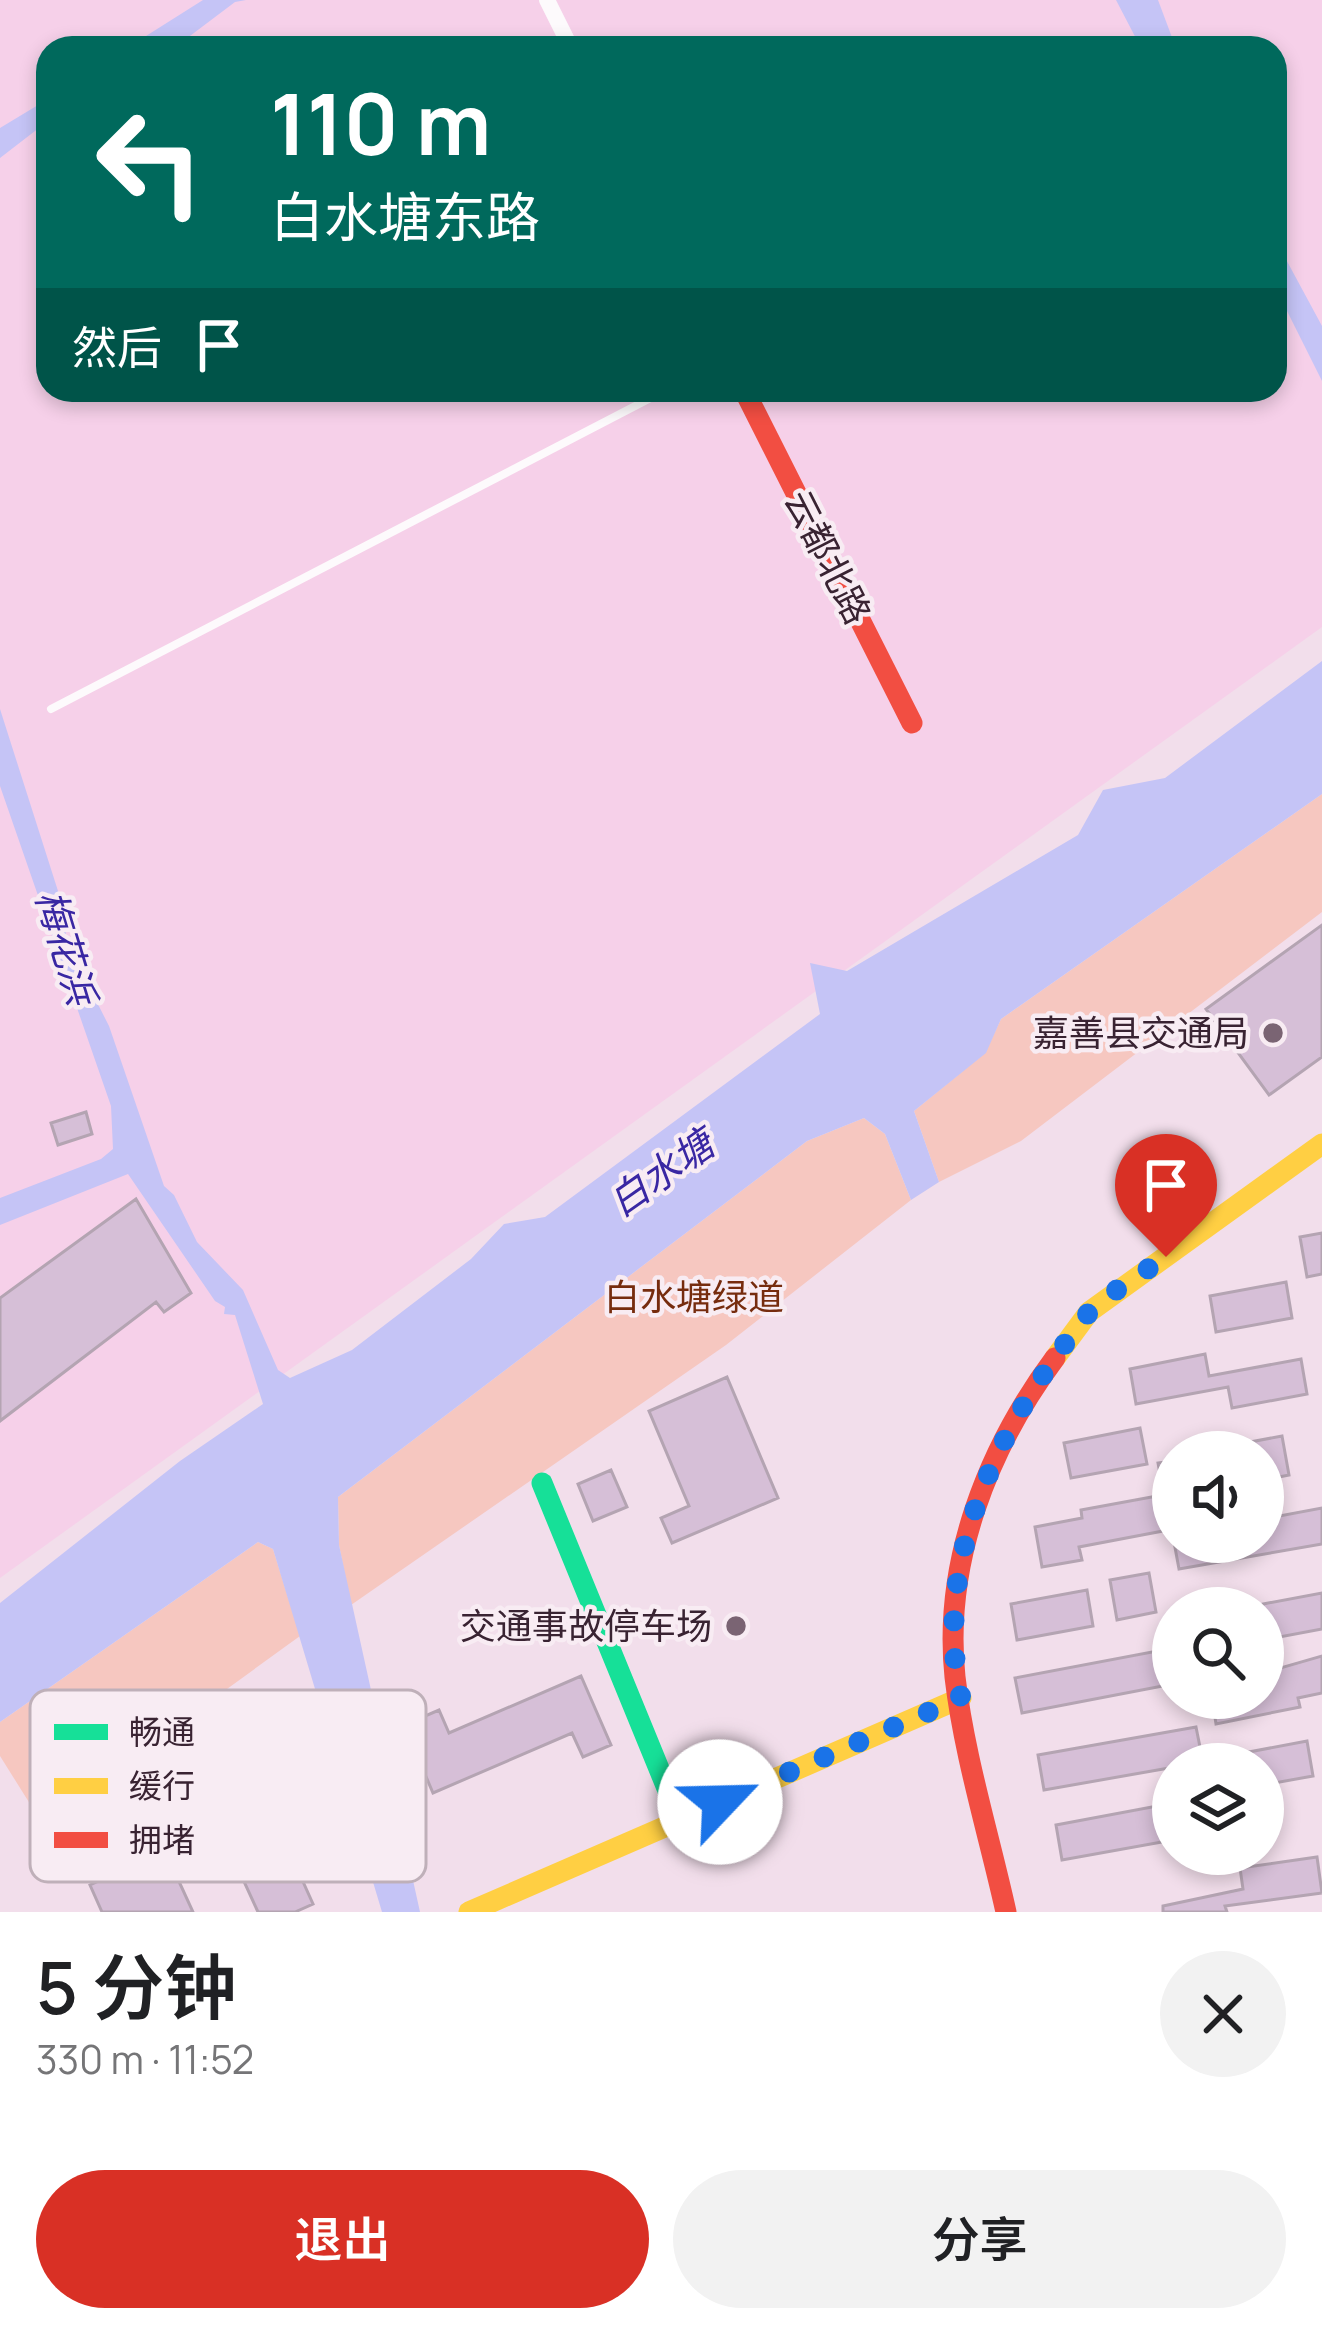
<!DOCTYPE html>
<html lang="zh">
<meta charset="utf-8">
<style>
:root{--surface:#fff;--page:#f2f2f2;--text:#202124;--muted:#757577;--accent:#d93025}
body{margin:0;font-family:Manrope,"Noto Sans SC",sans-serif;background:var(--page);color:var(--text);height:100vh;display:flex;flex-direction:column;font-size:45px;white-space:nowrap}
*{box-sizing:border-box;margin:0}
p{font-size:39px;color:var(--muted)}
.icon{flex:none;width:66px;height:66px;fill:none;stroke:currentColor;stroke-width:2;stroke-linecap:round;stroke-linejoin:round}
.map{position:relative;height:1912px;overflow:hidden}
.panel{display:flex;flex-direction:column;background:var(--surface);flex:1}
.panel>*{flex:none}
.top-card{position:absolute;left:36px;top:36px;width:1251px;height:366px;border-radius:36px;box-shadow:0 6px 18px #0003;background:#00695c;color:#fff;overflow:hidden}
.buttons{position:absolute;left:1152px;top:1431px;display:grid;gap:24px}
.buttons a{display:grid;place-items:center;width:132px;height:132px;border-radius:50%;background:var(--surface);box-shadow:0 6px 18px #0003;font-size:60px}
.pin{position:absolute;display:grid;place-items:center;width:102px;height:102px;color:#fff;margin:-123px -51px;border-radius:50% 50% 50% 0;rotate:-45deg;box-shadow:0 0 12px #0007}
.pin .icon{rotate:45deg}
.me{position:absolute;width:132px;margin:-66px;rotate:66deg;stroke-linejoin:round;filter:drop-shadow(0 0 9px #0008)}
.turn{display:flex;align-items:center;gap:42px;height:252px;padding:0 36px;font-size:54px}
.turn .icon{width:156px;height:156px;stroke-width:2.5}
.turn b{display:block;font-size:84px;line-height:102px}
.then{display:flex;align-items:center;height:114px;padding:0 36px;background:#0003;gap:24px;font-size:45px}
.round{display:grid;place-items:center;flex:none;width:126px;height:126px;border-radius:63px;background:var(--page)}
.overview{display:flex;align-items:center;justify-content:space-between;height:204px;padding:0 36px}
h1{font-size:72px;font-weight:600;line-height:90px}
.primary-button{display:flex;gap:24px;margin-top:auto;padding:24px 36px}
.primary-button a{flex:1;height:138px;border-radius:72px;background:var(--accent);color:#fff;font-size:48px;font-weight:600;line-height:138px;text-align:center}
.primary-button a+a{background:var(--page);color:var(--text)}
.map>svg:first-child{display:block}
</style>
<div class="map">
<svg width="1322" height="1912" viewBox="0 0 1322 1912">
<rect width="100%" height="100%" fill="#f2deeb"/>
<path fill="#f6d0e9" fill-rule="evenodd" d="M0,0H1322V627L0,1578ZM48,48H1275V390H48Z"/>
<path fill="#f6c7c0" d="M1322,794V912L1021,1141L939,1182L914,1111L985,1053L1001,1019Z
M864,1118L885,1134L911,1200L726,1345L351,1605L339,1545L338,1497L807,1141Z
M258,1542L273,1549L300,1636L42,1823L0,1756V1722Z"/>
<path fill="#c5c4f6" d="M203,0H246L235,2L174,48H127Z
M1116,0H1158L1176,48H1141Z
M48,99V121L0,158V128Z
M1275,239L1322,326V381L1275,287Z
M1322,661V794L1001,1019L986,1053L914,1111L939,1182L911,1200L885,1134L864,1118L807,1141L338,1497L339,1545L420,1912H382L273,1549L258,1542L0,1722V1603L180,1461L263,1404L235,1315L224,1314L225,1307L215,1301L128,1174L0,1225V1198L101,1159L113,1149L111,1106L0,786V709L58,891L68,945L109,1026L164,1186L174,1195L197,1242L243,1290L278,1370L290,1378L352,1350L471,1259L504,1224L545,1217L820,1014L810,963L847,971L1078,835L1103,790L1165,778Z"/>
<path fill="#d6bfd7" stroke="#b4a4b2" stroke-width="3" d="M1322,925V1057L1269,1095L1206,1009Z
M86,1112L92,1134L58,1145L51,1123Z
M136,1199L191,1293L164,1312L156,1302L0,1421V1298Z
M1322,1233V1274L1307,1277L1300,1237Z
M1286,1282L1292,1318L1216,1332L1210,1296Z
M1205,1354L1209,1376L1301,1359L1307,1394L1232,1408L1228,1387L1136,1404L1130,1369Z
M727,1377L778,1498L672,1543L661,1518L689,1506L649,1411Z
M1140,1428L1147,1464L1071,1478L1064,1443Z
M1282,1436L1289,1475L1263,1480V1452H1230L1229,1446Z
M1173,1461V1510L1167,1511L1158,1463Z
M611,1470L627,1507L593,1521L578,1484Z
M1157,1496L1163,1531L1079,1547L1082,1560L1042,1567L1035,1527L1082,1518L1081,1510Z
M1322,1508V1544L1179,1569L1174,1542H1263V1519Z
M1149,1573L1156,1612L1117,1620L1110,1580Z
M1087,1590L1093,1626L1017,1640L1011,1604Z
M1322,1593V1629L1263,1640V1604Z
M1173,1648V1684L1022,1713L1015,1678Z
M1322,1656V1693L1298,1698L1300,1707L1216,1724L1212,1698H1263V1673Z
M581,1676L611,1745L583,1757L572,1733L433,1793L404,1725L439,1710L449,1733Z
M1196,1727L1203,1762L1044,1790L1038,1755Z
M1307,1741L1313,1776L1263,1785V1764H1217V1758Z
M1173,1803V1840L1062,1860L1056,1825Z
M273,1815L313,1904L295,1912H258L224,1838Z
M165,1851L193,1912H102L90,1885Z
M1317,1857L1322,1893L1225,1906L1227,1912H1163V1906L1243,1889L1240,1868Z"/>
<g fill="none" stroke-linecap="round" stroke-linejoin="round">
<path stroke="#fdfafc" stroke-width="8" d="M51,709L666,390"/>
<path stroke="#fdfafc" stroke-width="16" d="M547,0L571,48"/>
<path stroke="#16e098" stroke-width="21" d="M542,1483L680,1820"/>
<path stroke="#ffcf43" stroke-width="21" d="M1055,1358L1089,1312L1322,1144
M469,1912L961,1698"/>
<path stroke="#f24e42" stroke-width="21" d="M744,390L912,723
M1006,1912C989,1835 964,1755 955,1677C943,1562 988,1448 1055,1358"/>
</g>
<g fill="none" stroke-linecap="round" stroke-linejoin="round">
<path stroke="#1a73e8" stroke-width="21" stroke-dasharray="0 37.8" d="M720,1802L961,1698C934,1577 987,1450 1058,1354C1068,1340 1078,1322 1091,1311C1113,1290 1141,1274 1166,1257"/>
</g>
<g fill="#7a6473" stroke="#f8ecf3" stroke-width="4.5">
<circle cx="1273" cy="1033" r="12"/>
<circle cx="736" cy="1626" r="12"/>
</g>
<g text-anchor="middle" stroke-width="9" stroke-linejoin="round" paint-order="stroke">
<g font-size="36" fill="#392332" stroke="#f8ecf3">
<text transform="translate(828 557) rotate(63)" y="13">云都北路</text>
</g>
<g font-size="36" fill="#392332" stroke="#f8ecf3" text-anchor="end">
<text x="1249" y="1046">嘉善县交通局</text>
<text x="712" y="1639">交通事故停车场</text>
</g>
<g font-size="36" fill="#762c0e" stroke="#f8ecf3">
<text x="694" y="1310">白水塘绿道</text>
</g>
<g font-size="39" font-style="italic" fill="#3927a3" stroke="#f8ecf3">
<text transform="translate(66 947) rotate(73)" y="14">梅花浜</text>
<text transform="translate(661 1173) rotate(-35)" y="14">白水塘</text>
</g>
</g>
<rect x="30" y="1690" width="396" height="192" rx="18" fill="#f8ecf3" stroke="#bfb0b9" stroke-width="3"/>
<rect x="54" y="1724" width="54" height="16" fill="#16e098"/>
<rect x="54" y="1778" width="54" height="16" fill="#ffcf43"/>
<rect x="54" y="1832" width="54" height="16" fill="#f24e42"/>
<g font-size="33" fill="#392332">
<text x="129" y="1744">畅通</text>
<text x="129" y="1798">缓行</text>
<text x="129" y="1852">拥堵</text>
</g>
</svg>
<div class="buttons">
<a><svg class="icon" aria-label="sound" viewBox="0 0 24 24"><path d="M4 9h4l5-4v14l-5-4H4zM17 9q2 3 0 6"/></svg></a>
<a><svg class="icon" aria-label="search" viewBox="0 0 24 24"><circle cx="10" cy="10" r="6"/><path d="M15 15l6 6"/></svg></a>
<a><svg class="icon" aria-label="layers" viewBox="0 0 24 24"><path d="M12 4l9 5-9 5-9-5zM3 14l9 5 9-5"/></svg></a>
</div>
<div class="pin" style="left:1166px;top:1257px;background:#d93025"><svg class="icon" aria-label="arrive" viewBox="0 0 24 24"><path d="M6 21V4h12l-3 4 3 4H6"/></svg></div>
<svg class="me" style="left:720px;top:1802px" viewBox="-20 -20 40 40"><circle r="19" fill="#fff"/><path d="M0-13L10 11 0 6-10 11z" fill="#1a73e8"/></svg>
<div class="top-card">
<div class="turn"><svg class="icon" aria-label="left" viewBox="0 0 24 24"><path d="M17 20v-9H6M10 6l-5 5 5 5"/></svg><div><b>110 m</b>白水塘东路</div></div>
<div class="then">然后<svg class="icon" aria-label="arrive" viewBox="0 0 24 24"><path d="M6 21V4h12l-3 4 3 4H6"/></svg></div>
</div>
</div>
<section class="panel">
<div class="overview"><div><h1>5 分钟</h1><p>330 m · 11:52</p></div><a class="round"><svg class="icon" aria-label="close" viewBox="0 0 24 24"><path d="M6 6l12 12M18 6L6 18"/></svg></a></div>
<div class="primary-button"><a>退出</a><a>分享</a></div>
</section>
